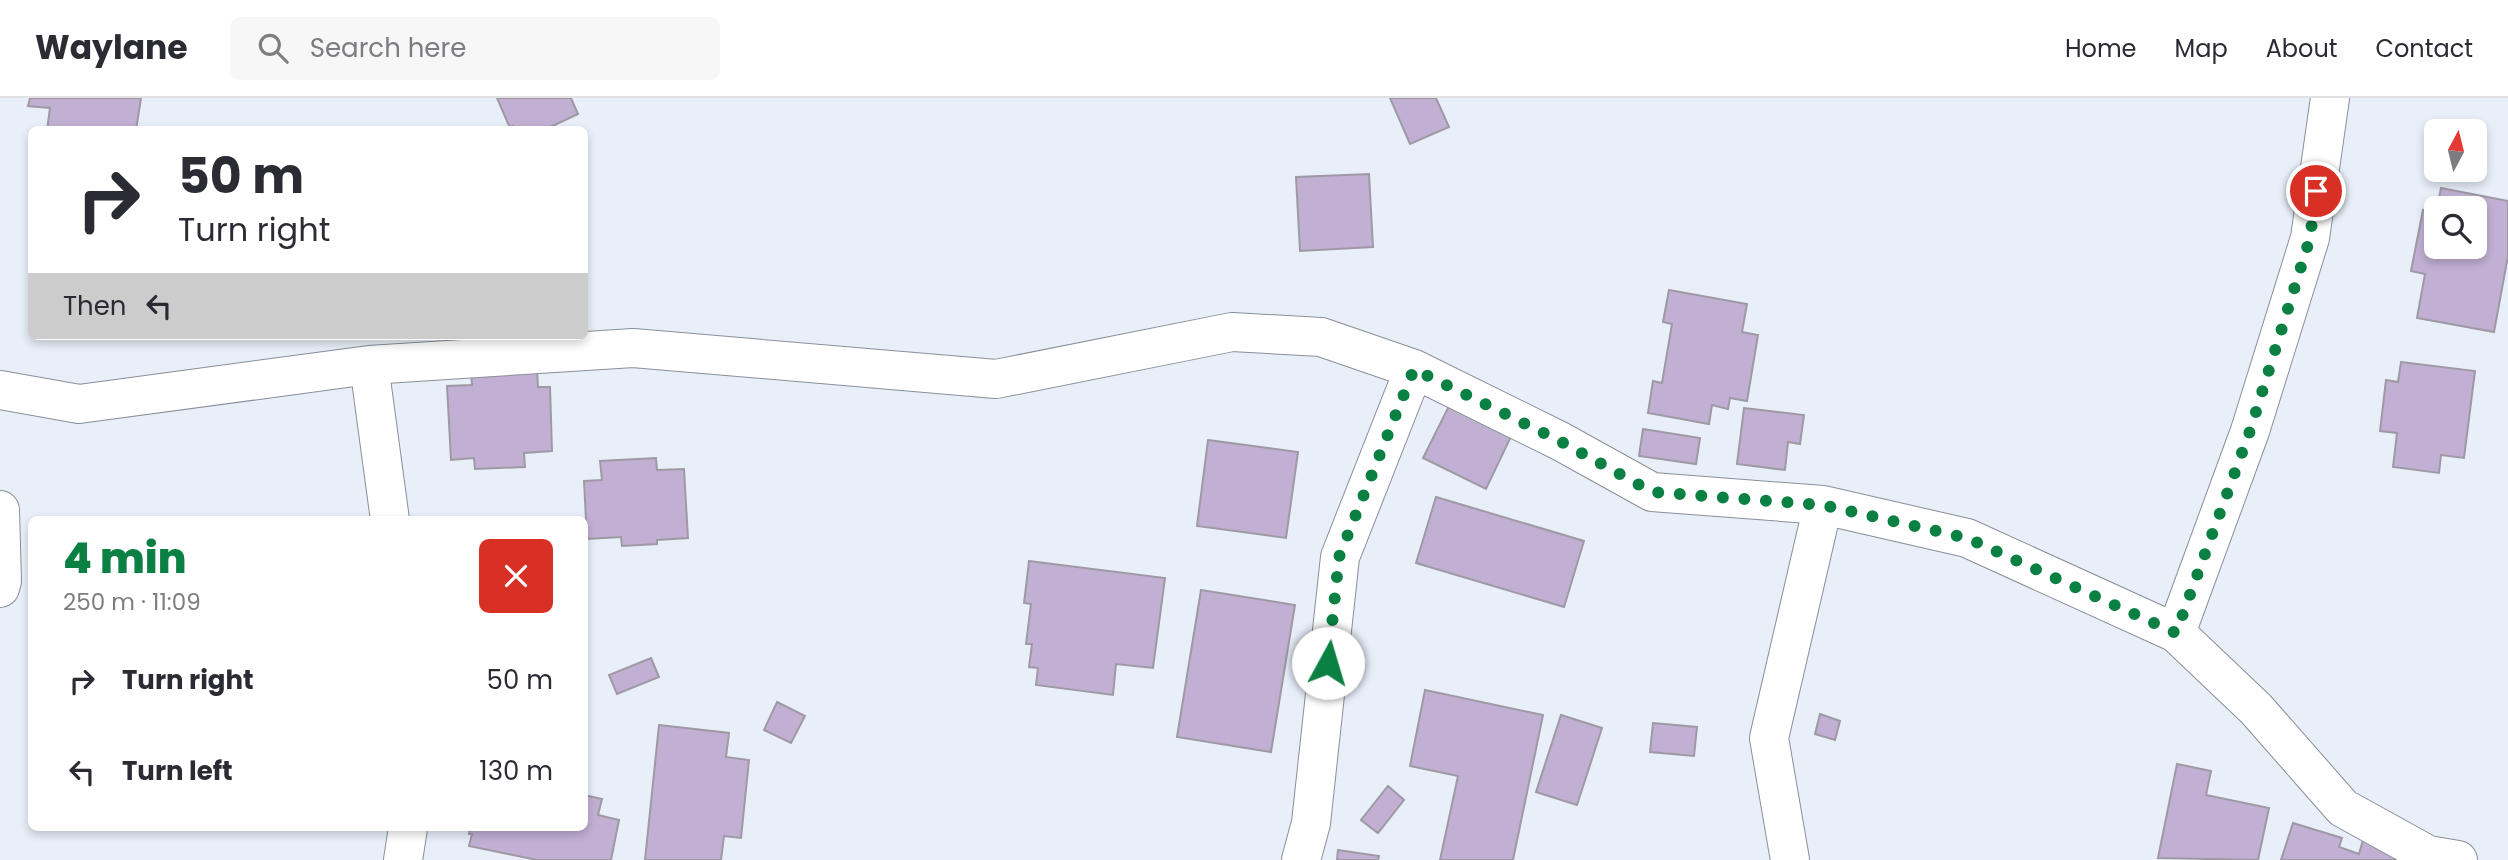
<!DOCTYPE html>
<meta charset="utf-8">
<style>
:root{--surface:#fff;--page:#f7f7f7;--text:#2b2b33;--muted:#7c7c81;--line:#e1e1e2;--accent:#0b8043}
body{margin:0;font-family:Poppins,sans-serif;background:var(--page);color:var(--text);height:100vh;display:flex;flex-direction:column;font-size:26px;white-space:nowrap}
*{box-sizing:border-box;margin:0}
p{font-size:23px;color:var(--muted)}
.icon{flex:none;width:38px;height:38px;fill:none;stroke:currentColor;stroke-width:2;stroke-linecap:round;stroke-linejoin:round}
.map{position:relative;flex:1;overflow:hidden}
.side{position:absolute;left:28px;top:418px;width:560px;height:315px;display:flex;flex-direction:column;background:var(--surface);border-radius:10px;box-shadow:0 4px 10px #0003}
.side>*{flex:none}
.top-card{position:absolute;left:28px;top:28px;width:560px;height:214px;border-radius:10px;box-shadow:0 4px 10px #0003;background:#fff;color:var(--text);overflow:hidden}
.needle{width:46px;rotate:7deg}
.fabs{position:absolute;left:2424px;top:21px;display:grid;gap:14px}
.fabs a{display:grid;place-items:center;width:63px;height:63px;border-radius:10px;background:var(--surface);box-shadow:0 4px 10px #0003;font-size:35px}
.pin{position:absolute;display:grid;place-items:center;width:60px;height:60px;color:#fff;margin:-30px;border:4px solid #fff;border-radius:50%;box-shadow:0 2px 7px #0007}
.me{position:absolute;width:77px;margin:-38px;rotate:6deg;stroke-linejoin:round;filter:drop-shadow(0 0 5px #0008)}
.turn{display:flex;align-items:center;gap:24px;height:147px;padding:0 35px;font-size:32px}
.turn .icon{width:91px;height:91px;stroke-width:2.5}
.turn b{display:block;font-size:49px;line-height:60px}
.then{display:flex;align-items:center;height:66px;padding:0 35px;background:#0003;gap:14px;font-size:26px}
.round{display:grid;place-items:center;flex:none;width:74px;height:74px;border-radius:10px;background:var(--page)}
.head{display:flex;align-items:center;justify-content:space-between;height:119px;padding:0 35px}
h1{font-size:42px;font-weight:800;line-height:52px;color:var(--accent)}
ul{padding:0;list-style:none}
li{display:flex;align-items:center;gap:21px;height:91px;padding:0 35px}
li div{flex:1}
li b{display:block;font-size:26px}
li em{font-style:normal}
header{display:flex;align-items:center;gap:42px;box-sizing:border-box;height:98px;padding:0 35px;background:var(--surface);border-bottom:2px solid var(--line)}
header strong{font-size:33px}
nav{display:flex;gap:38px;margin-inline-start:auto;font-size:24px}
.search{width:490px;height:63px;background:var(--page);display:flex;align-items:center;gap:18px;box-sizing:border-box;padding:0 24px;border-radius:10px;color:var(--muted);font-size:26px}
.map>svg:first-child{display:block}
</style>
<header>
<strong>Waylane</strong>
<div class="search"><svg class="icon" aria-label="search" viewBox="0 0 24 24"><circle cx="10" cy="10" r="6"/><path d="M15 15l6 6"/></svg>Search here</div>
<nav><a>Home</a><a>Map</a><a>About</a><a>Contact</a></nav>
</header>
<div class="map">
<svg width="2508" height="762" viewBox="0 0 2508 762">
<rect width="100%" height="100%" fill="#e8eff9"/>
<path fill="#c1b0d3" stroke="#9e99a3" stroke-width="2" d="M30,0H141L136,32H47L50,10L28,8Z
M497,0H571L578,16L544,32H515L513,28L510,30Z
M1390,0H1436L1449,29L1410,46Z
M1369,76L1373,149L1300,153L1296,79Z
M2441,90L2508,103V158L2494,234L2417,220L2425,176L2411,173L2423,112L2436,114V149H2474V110H2437Z
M1669,192L1747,206L1742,234L1758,237L1747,303L1730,300L1728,311L1712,307L1709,326L1648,315L1653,283L1662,285L1672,226L1663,224Z
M2401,264L2475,273L2464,360L2441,357L2439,375L2393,369L2397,335L2380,333L2386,282L2398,284Z
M537,270L538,289H550L552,353L524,355L525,369L475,371L474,360L451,362L447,288L472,287L471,273Z
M1454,298L1516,328L1486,391L1423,360Z
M1744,310L1804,317L1800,346L1788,344L1785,372L1737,366Z
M1643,331L1700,340L1696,366L1639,358Z
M1208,342L1298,354L1286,440L1197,428Z
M656,360L657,372L684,371L688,440L657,442V446L622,448L621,439L587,441L584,383L602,382L600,363Z
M1436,399L1584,443L1564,509L1416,465Z
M1029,463L1165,480L1153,570L1116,566L1113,597L1036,587L1038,570L1029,569L1032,546H1026L1031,506L1024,505Z
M1201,492L1295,507L1271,654L1177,639Z
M651,560L659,579L617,596L609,577Z
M1425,592L1543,617L1513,762H1440L1458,678L1410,668Z
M777,604L805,618L791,645L764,632Z
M1820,616L1840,623L1835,642L1815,636Z
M1561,617L1602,630L1577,707L1536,694Z
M1653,625L1697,629L1694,658L1650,654Z
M659,627L729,635L726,659L749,662L741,740L724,738L721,762H645Z
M2177,666L2211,673L2206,697L2269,710L2258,762L2158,760Z
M1388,688L1404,702L1378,735L1361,722Z
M584,697L602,701L598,717L619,722L611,762H537L469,748L472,736H469L470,730H584Z
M2293,725L2342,740L2339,749L2359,756L2363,742L2406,762H2281Z
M1338,752L1379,758L1378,762H1337Z"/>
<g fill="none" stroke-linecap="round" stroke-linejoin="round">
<g stroke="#898f98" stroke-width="40">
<path id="street" d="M369,267L390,422
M0,292L79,306L369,267L633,250L996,281L1232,234L1321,239L1414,271L1560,343L1652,394L1823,407L1967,440L2176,535L2256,611L2343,710L2428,757L2458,762
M0,412L2,483L0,490
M2176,535L2250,333L2310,140L2330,0
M403,762L408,730
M1301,762L1311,725L1340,459L1414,271
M1790,762L1769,640L1823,407"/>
</g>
<use href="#street" stroke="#fff" stroke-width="38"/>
</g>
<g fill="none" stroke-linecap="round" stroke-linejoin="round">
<path stroke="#0b8043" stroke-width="12" stroke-dasharray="0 21.6" d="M1328,565L1339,459L1414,271L1560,343L1652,394L1823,407L1967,440L2176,535L2250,333L2310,140L2316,93"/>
</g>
</svg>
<div class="fabs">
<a><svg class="needle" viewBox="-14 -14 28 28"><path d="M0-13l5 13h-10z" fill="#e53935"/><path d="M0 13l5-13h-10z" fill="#7c7c81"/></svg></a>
<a><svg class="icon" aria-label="search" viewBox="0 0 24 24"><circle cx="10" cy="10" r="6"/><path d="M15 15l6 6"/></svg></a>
</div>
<div class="pin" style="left:2316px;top:93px;background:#d93025"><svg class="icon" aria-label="arrive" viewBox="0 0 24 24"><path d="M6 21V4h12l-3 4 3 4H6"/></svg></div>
<svg class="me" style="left:1328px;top:565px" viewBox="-20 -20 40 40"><circle r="19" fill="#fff"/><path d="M0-13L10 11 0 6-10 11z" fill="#0b8043"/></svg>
<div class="top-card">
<div class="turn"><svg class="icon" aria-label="right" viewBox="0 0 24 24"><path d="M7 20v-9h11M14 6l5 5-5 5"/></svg><div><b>50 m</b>Turn right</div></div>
<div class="then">Then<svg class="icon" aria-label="left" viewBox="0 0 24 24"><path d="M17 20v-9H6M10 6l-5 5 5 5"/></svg></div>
</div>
<section class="side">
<div class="head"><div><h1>4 min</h1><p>250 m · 11:09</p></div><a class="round" style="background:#d93025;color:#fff"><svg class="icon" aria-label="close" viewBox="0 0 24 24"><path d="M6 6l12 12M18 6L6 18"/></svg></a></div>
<ul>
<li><svg class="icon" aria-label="right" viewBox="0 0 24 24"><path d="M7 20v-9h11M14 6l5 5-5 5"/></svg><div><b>Turn right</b></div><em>50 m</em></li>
<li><svg class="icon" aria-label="left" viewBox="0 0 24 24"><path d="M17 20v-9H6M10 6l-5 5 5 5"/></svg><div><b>Turn left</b></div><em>130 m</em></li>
</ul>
</section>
</div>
